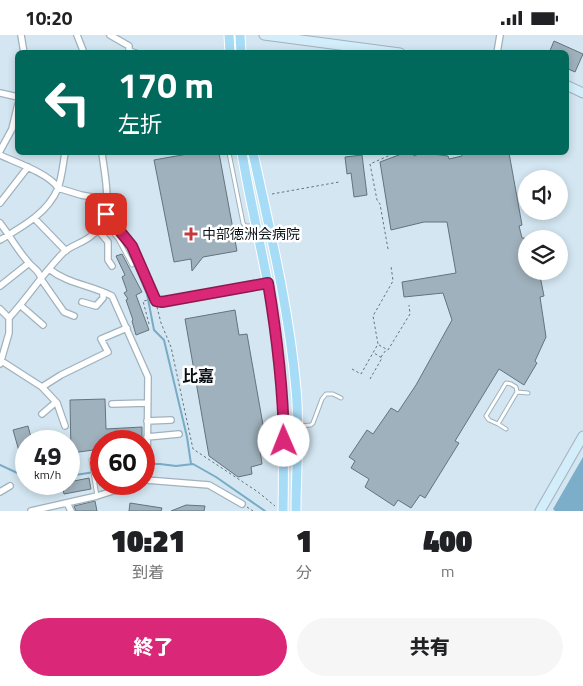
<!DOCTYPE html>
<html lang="ja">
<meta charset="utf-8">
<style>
:root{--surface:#fff;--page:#f6f6f6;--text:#202124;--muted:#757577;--accent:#db2777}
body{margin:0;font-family:"Titillium Web","Noto Sans JP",sans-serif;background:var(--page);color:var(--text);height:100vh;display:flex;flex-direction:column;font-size:19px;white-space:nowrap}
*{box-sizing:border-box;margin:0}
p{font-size:16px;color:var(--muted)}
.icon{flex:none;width:28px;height:28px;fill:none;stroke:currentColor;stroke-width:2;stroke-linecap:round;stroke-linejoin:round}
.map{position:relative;height:476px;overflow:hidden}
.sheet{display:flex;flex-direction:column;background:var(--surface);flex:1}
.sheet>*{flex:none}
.hud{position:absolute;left:15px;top:15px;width:554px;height:105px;border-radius:8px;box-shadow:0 2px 8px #0003;background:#00695c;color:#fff;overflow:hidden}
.buttons{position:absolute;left:518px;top:135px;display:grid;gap:10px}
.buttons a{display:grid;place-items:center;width:50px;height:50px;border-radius:50%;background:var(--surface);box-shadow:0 2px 8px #0003;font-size:25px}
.speed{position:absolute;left:15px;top:395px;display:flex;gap:10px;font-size:25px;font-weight:700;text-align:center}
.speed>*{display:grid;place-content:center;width:65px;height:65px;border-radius:50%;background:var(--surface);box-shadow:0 2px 8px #0003;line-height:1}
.speed small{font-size:12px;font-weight:400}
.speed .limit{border:8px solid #d22;background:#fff;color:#111}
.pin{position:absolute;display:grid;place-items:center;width:42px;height:42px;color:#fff;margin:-21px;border-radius:10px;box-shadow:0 2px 8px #0006}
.me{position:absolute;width:55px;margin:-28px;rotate:359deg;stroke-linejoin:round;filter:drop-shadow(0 0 4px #0008)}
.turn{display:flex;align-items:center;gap:18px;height:105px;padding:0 20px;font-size:22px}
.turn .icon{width:65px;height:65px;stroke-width:2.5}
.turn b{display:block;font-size:35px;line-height:42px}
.eta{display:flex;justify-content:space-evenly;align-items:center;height:85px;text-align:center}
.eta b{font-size:30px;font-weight:800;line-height:35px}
.action{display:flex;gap:10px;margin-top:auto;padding:10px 20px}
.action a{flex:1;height:58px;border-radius:30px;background:var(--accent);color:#fff;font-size:20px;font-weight:800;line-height:58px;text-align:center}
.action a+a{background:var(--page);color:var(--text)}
.status{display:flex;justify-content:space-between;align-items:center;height:35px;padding:0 25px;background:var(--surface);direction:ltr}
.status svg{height:14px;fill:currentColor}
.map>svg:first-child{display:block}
</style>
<div class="status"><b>10:20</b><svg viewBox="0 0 49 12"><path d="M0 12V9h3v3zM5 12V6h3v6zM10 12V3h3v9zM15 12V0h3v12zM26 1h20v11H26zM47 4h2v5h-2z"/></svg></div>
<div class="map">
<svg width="583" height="476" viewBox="0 0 583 476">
<rect width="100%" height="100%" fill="#d3e6f1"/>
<path fill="#7caeca" d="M583,422V476H555L553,474Z"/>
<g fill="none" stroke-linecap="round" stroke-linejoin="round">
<path stroke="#78abc6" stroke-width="2" d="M133,226L147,259L154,295L164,305L187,402L191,429
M144,429H160L176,431L193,429L216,442L265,476
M0,430L26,442
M69,441L101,436"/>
</g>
<path fill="#9fb1bc" stroke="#63747e" d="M554,6L583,19L575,37L566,33V18H549Z
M193,118H219L237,216L203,222L192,236L191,224L174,227L154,125Z
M404,118H414V121L421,118H426L448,121L449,124L462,121L461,118H509L522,190L519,191L522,203H526V236H539L544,261L540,262L546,302L535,326L537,328L524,350L499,334L455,406L459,408L425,463L420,460L411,473L398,465L394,471L365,452L369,444L351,433L355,426L349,422L367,395L373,399L391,373L398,377L416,350L452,285L443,258L404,262L402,247L456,238L447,187H424L391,195L380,127Z
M362,120L367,160L354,162L351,138L347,139L345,122Z
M122,219L142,257L136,260L149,295L136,300L132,286L133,285L126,265L128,264L124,258L127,256L122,242L125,240L116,221Z
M235,275L239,300L247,299L266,407L259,409L262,429L251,432L252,439L238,442L209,421L185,284Z
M105,364L106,394L142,392V406H101V414L71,418L70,365Z
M28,391L32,406H26V437H25L13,395Z
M89,443L91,454L64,459L62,449H69V447Z
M95,466L97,476H76L74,471Z
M130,468L162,473L161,476H129Z
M186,470L205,471L204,476H171Z"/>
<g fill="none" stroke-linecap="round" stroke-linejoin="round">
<g stroke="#a0b2bd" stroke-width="5">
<path id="lane" d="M130,15L140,18
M229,118L243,188L245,191H255
M103,186L118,204L132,230
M506,348L511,349L516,352L517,357L498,389L489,385L486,381Z
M517,357L528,358
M498,389L506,394
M298,391L311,390L313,388L322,364L326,359H333L341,363
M91,425L97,461"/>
</g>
<g stroke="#a0b2bd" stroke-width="8">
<path id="street" d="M21,0L24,18
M77,0L84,18
M110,0L129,11V18
M497,18L500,0
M0,58L18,62
M0,116L12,94L18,69
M0,120C15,127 50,139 58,153L81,160L108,165
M0,168L28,132
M106,179L132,211L156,266L162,267L268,249
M35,184L66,216
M0,188C10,201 18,216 29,228C34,234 40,236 41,244L64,277L74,281
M98,195L108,207V225L112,231
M0,205C22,192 48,178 58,153C62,142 63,129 65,118
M49,234C68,249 91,250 112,261L148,342L147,445
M0,251L29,228
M82,267L96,271L103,263V257
M20,270L43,290
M0,274L9,283
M0,325L42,352
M0,329L9,298V283C28,262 44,237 64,217C72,210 83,208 91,201C116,182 105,145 102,118
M112,369L147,368
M42,379L56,367
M147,386L171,385
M65,391L57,368L42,352L61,340L108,317L101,304L127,293
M147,402L179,399
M146,445L209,450L242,469
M0,457L10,451
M67,468L71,476
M31,476L97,461L135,449"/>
</g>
<g stroke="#a0b2bd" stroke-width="11">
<path id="secondary" d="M264,0L400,18
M566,50L583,58
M540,476L583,401"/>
</g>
<g stroke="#fff" stroke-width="11">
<path id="primary" d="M229,0L230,18
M240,0L241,18
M242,118C253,184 271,249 278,316C284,369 284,422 283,476
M253,118C270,196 289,274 296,354C300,394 296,436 296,476"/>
</g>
<path stroke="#67737b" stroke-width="1" stroke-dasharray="2.5 2.5" stroke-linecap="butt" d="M272,159L339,147
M388,214L380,169L377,165L370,129L395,118
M157,272L161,288L171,312L193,414L258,457L275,471
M149,289L143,266L149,265
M379,310L388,315L410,279L409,270
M381,322L386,315
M352,334L361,339L378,309L373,281L393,246L391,231
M370,344L382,323L374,318
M247,472L253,476"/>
<use href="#lane" stroke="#fff" stroke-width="3"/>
<use href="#street" stroke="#fff" stroke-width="5.5"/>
<use href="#secondary" stroke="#d3edfb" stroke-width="9"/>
<use href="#primary" stroke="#a7dcf7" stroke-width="9"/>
</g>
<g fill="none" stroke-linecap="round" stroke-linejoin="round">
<g stroke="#8e194d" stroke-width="12">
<path id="route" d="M106,179L132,211L156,266L162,267L268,248C277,301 283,353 284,406"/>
</g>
<use href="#route" stroke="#db2777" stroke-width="9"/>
</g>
<path fill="#c7383e" stroke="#fff" stroke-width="2" d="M188.5 191.5h5v5h5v5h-5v5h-5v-5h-5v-5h5z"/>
<g text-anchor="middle" stroke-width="5" stroke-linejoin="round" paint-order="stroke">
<g font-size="14" fill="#0a1115" stroke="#fff" text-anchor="start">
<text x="202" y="204">中部徳洲会病院</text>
</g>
<g font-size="16" font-weight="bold" fill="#0a1115" stroke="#fff">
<text x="198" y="347">比嘉</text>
</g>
</g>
</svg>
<div class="buttons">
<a><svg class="icon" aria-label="sound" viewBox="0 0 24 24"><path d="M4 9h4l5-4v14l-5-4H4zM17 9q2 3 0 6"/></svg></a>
<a><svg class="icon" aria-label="layers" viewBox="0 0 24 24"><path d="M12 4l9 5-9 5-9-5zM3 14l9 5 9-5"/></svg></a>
</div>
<div class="speed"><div>49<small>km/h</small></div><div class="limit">60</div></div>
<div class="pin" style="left:106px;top:179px;background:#d93025"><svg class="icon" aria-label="arrive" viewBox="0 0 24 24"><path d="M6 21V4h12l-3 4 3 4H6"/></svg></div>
<svg class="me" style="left:284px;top:406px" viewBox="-20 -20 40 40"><circle r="19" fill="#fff"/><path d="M0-13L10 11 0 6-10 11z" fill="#db2777"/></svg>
<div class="hud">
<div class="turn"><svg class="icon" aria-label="left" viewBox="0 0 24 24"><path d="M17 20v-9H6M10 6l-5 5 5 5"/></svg><div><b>170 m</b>左折</div></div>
</div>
</div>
<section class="sheet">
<div class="eta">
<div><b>10:21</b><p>到着</p></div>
<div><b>1</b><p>分</p></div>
<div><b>400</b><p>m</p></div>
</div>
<div class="action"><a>終了</a><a>共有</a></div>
</section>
